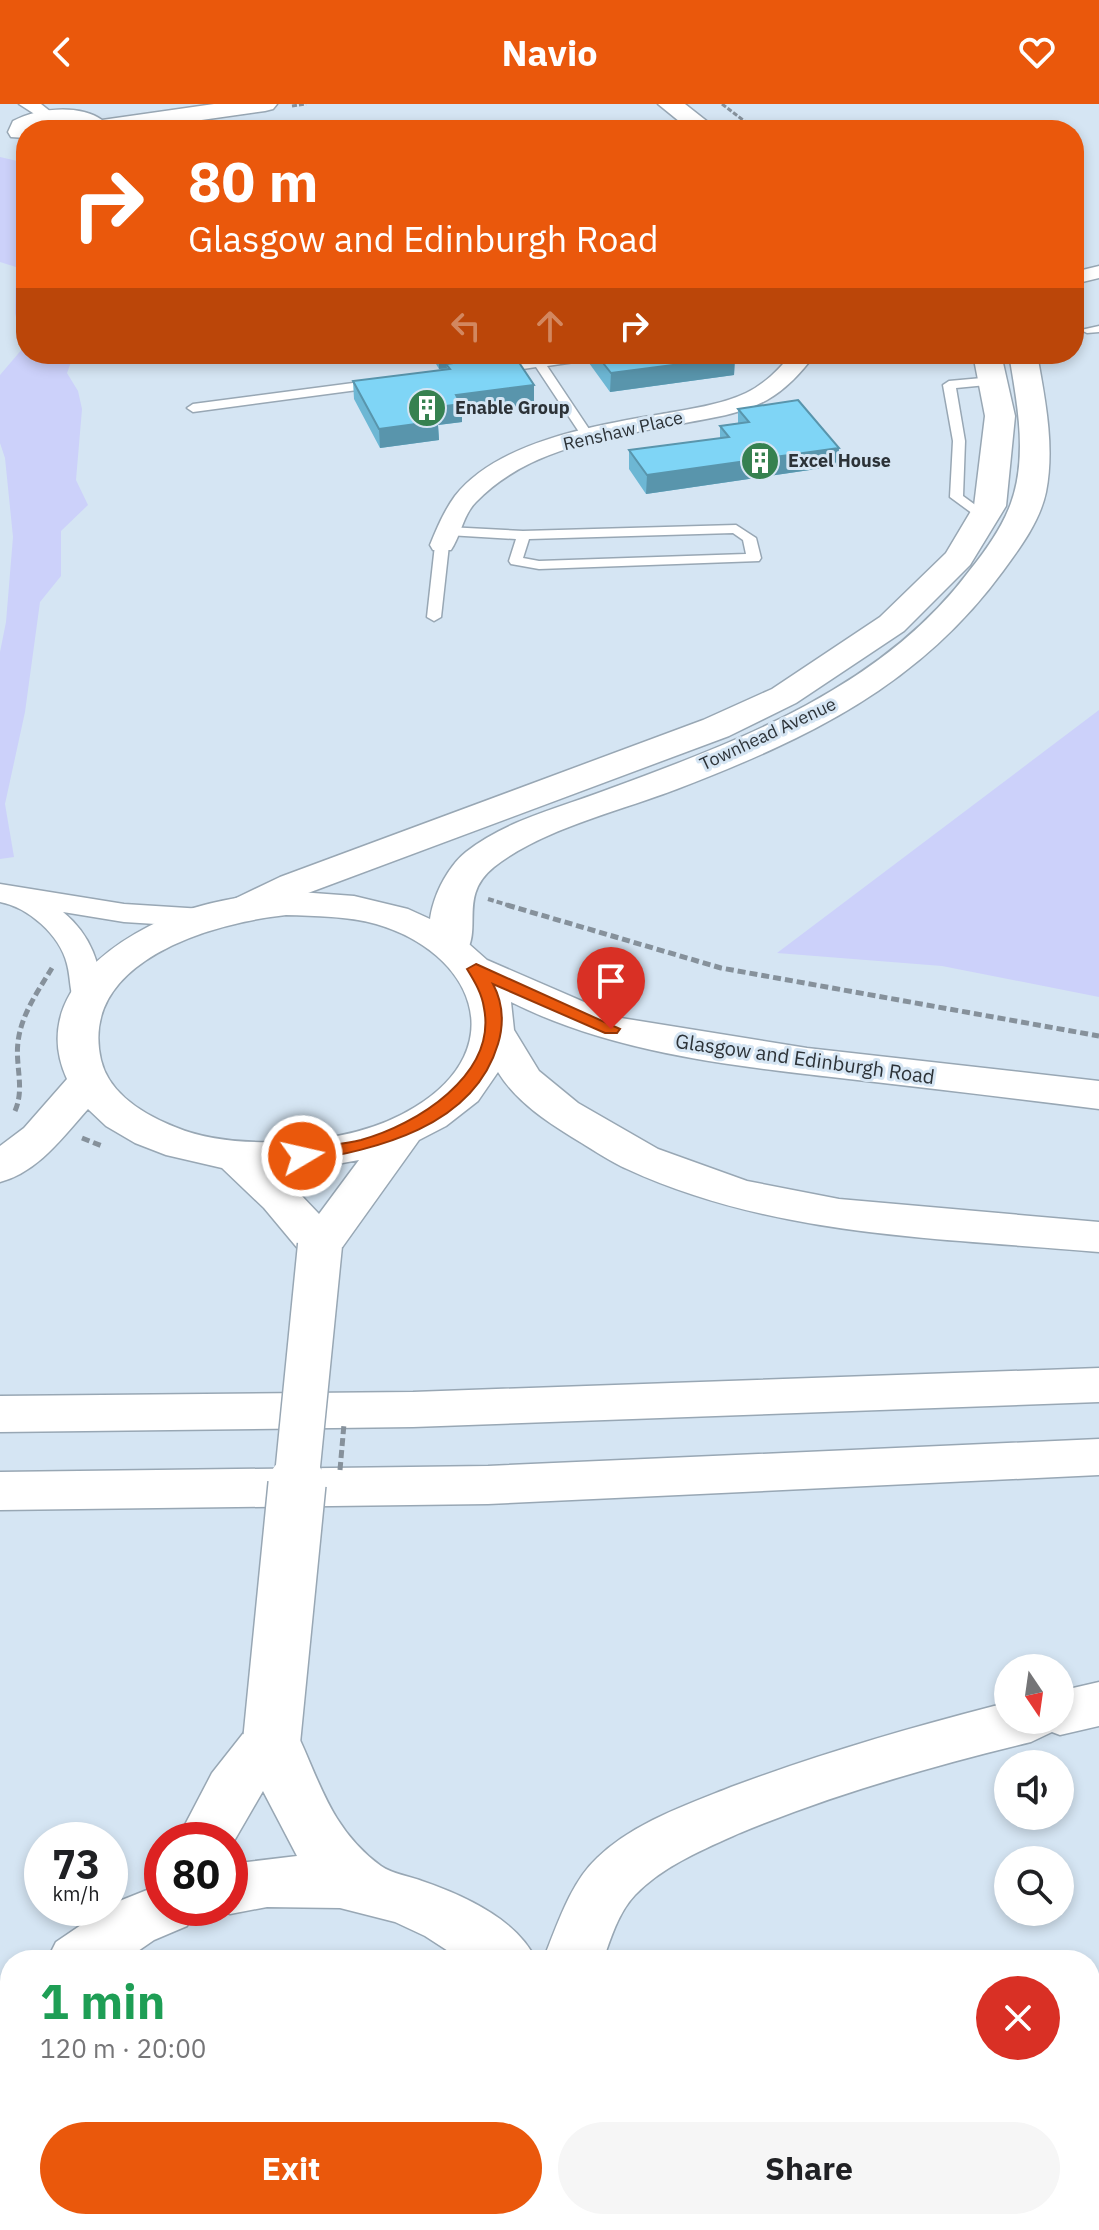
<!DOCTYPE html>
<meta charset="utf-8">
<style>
:root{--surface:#fff;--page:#f6f6f6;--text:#202124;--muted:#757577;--accent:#ea580c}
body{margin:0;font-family:"IBM Plex Sans",sans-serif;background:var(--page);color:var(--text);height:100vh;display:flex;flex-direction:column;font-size:30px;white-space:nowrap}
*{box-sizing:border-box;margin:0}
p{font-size:26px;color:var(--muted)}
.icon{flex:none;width:44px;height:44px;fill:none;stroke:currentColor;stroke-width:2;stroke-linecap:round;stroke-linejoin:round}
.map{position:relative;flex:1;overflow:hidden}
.side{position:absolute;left:0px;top:1846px;width:1100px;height:280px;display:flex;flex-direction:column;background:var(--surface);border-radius:32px 32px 0 0;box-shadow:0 4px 12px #0003}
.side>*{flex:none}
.hud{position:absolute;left:16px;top:16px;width:1068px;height:244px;border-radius:32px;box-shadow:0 4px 12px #0003;background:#ea580c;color:#fff;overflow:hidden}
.needle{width:52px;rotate:167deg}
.tools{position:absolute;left:994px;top:1550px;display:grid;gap:16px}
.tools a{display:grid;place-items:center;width:80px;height:80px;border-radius:50%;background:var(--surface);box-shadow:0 4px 12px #0003;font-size:40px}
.speed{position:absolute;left:24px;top:1718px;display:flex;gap:16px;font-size:40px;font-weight:700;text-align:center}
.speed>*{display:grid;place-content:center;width:104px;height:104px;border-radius:50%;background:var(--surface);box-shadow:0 4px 12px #0003;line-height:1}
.speed small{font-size:20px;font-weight:400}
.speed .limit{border:12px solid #d22;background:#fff;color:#111}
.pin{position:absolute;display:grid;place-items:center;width:68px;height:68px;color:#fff;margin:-82px -34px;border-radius:50% 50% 50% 0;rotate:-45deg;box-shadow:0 0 8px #0007}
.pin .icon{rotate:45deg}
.me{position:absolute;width:88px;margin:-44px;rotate:81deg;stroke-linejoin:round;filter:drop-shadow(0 0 6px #0008)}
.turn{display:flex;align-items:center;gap:28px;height:168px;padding:0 40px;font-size:36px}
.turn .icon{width:104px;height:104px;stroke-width:2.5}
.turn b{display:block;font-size:56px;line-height:68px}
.lanes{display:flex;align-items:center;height:76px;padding:0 40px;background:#0003;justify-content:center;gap:40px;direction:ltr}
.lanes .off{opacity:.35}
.round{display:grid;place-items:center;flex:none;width:84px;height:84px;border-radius:42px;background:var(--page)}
.overview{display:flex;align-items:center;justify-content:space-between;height:136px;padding:0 40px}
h1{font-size:48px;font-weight:700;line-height:60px;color:#1e9e55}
.action{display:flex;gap:16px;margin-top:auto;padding:16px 40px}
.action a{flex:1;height:92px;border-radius:48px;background:var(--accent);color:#fff;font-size:32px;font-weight:700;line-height:92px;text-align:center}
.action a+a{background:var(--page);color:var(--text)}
header{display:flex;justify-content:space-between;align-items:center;height:104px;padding:0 40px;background:var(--accent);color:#fff;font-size:36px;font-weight:700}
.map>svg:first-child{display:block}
</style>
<header><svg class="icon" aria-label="back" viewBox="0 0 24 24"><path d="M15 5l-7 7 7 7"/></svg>Navio<svg class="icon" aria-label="heart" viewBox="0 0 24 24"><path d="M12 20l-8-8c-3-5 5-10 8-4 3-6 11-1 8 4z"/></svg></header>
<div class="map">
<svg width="1099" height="2126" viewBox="0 0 1099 2126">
<rect width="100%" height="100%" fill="#d5e5f3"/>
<path fill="#ccd1fa" d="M0,53L26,59V250H74L67,269L78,287L82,305L76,376L88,401L61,427V472L40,498L25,608L5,700L14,753L0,755V548L6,518L13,433L5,354L0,339V271L23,244L15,209L16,163L0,158Z
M1099,606V893L942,862L777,849Z"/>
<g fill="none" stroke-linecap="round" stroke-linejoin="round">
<g stroke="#98a7b4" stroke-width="3">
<path id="lane" d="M1099,222V228L1087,229L1081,226Z
M583,250H615L609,253L547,262L593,331L587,335L583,334L536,263L497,269L491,265L497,261Z
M993,273L997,274V280L956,284L965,337L963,392L989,411V417L984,418L950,393L953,337L943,281L949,277Z
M376,276L380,277V283L193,308L187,304L193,300Z
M736,421L756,434L761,454L759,457L539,465L511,460L509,457L516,435L448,431L441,427L448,423L523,427ZM733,429L743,436L746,450L539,457L523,454L529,435Z
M442,437L449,441L441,513L434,517L427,513L435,441Z"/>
</g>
<g stroke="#98a7b4" stroke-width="3">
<path id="street" d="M19,0H41L56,12L47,18Z
M1099,162V174L1074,180V168Z
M792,250H815C802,268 786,285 767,296C742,310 712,314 685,319C612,333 530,342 476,398C463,411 461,431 451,446H433L430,441C437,424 444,407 455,392C498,337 597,321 662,310C690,305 720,301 746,289C765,280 779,265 792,250Z
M0,780L124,800L203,805L214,808L218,814L214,820L203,823L124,818L63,808C92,832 100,860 104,896L99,903L88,906L77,903C69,891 71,874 67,860C60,831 28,803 0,798Z"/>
</g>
<g stroke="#98a7b4" stroke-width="3">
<path id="secondary" d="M214,0H277L273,5L265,7L131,26H83L81,21L64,18L47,19L26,26V34L11,33L8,28L13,17C37,4 80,0 102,16Z
M658,0H685L718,26H690Z
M973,250H1001L1015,312L1006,402L970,461L904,527L796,599L729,632L308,789C284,801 261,818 234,811L228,803L234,795L280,773L703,616L772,585L880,513L946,449L974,402L985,312Z
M1009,250H1037C1045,295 1055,342 1046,388C1040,417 1020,444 1003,467C919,582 807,635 677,685C620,707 542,725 494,763C458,792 483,824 465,850L451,854L437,850C417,822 441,768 466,748C506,716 562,703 609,685C742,636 883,583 970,466C986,446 1002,424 1011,399C1028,352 1017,298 1009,250Z"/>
</g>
<g stroke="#98a7b4" stroke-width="3">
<path id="highway" d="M286,787L354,792L408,805L452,825L487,856L621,914L807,944L1099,977V1005C1013,994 926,984 840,974C728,961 613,949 511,898L514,926L539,967L578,999L658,1045L747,1077L839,1095L1099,1118V1148C941,1134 774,1133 627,1065C611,1058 595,1047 580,1038C549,1019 517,999 498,968L478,997L446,1022L419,1036L336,1152L320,1156L304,1152L264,1104L222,1064L166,1051L135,1039L106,1022L88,1005C63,1033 38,1068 0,1078V1042L24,1024L67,975C28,890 119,829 190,805C221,795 254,791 286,787ZM286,811C316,812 347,812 376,820C473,848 513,943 415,1003C375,1028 328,1036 282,1038C246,1039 208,1037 175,1023C145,1011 109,990 101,956C78,857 212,819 286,811ZM359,1056L319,1110L278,1067L304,1066Z
M1099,1264V1298L413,1323L0,1328V1292L413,1288Z
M1099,1335V1371L488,1400L0,1406V1368L488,1362Z
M1099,1578V1622L1060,1631L1052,1628L1031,1638C932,1662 834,1690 740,1729C704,1745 663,1762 635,1791C618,1809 611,1834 603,1856H543C557,1822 570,1779 597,1754C633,1719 686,1701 731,1683C817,1651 905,1625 994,1602L1008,1599V1616H1060V1587Z
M272,1610L291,1617C319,1672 327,1722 381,1762C392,1770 410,1772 422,1777C463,1791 517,1815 536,1856H462L425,1832L395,1818L340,1804L267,1803L230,1810L213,1804H230V1760L297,1752L263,1687L230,1744V1736H177L212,1669L253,1617Z
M162,1780V1804H195L187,1822L154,1836L125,1856H47L56,1838L112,1800Z
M1099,1891V1945L1090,1948V1894Z
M10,1900V1967L0,1971V1903Z
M553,2116H617L614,2126H550Z"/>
</g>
<path stroke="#86919b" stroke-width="3" stroke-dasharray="5 2" stroke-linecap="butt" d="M722,0L756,26
M292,2L306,0"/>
<path stroke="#86919b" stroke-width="4" stroke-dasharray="6 3" stroke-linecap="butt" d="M488,795L514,803"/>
<path stroke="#86919b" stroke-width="5" stroke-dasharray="8 4" stroke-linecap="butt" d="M507,801L721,864L1099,932
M15,1007C25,984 15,962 18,938C21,911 38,887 52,864
M82,1034L102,1042"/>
<path stroke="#86919b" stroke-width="6" stroke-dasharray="10 5" stroke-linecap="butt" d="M636,2126L642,2116"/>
<use href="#lane" fill="#fff" fill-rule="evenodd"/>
<use href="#street" fill="#fff" fill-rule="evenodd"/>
<use href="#secondary" fill="#fff" fill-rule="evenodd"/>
<use href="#highway" fill="#fff" fill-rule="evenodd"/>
<g stroke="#98a7b4" stroke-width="47" stroke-linecap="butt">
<path id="highway-bridge-far1" d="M296,1382L320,1141"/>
</g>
<g stroke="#98a7b4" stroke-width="60" stroke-linecap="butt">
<path id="highway-bridge" d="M272,1633L297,1380"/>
</g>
<path stroke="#86919b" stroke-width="5" stroke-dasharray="8 4" stroke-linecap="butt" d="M340,1366L344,1320"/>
<use href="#highway-bridge-far1" stroke="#fff" stroke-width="44"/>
<use href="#highway-bridge" stroke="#fff" stroke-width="57"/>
</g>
<path fill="#6db7d4" d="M430,250H506L534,300L462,309V318L438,321L439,336L380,344L354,295L353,277L447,265H439Z
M589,250H733L735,253L734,271L610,288L589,259Z
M738,305L839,344L837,362L646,390L629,365V346L720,334V322L738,319Z"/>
<path fill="#5995ac" d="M439,250H506L507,257L446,260L447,264L439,265Z
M735,253L734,271L610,288L611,269Z
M534,281V300L462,309V318L438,321L439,336L380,344L379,325L430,304L456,291Z
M839,344L837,362L646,390L647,371Z"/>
<path fill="#7fd5f6" stroke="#5995ac" stroke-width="2" d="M218,19L220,26H157V24Z
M596,250H733L735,253L611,269Z
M514,251L534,281L456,291L461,300L430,304L438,317L379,325L353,277L450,265L446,260Z
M798,296L839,344L647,371L629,346L729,333L720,322L749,318L738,305Z"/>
<path fill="#ea580c" stroke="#983908" stroke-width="2" d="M476,860L620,925L617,929H605L493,880C503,899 504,920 498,940C473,1024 376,1045 302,1058L295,1057L293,1052L295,1048C317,1042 340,1041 361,1036C416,1021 497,971 484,904C482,890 475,878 467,865Z"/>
<defs>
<g id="building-disc" transform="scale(2)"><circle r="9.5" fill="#368150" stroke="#d5e5f3"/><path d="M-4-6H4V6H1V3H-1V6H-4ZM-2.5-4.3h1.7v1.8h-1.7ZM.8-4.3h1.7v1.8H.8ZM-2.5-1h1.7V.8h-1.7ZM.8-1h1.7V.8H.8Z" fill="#fff"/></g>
</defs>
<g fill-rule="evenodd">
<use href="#building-disc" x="427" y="304"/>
<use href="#building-disc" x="760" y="357"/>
</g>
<g text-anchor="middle" stroke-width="6" stroke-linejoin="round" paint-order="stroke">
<g font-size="18" font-weight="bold" fill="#2c3237" stroke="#d5e5f3" text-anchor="start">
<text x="455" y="310">Enable Group</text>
<text x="788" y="363">Excel House</text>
</g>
<g font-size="18" fill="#2c3237" stroke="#d5e5f3">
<text transform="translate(623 327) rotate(-13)" y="6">Renshaw Place</text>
<text transform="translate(768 630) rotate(-25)" y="6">Townhead Avenue</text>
</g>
<g font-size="20" fill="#2c3237" stroke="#d5e5f3">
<text transform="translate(805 955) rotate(8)" y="7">Glasgow and Edinburgh Road</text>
</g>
</g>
</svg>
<div class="tools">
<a><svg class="needle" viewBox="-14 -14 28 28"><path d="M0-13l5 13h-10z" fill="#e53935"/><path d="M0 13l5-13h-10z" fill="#757577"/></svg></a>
<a><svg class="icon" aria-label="sound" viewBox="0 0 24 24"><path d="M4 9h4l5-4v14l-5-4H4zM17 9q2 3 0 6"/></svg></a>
<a><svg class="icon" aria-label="search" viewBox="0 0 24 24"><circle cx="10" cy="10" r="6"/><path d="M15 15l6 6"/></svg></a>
</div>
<div class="speed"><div>73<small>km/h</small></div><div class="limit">80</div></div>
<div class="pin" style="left:611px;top:925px;background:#d93025"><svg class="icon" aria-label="arrive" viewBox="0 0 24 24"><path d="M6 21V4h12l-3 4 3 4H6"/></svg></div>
<svg class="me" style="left:302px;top:1052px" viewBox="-20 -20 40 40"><circle r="17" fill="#ea580c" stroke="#fff" stroke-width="3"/><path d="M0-11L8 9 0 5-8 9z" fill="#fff"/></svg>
<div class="hud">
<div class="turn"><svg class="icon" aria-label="right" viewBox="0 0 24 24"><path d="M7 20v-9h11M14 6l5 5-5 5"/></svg><div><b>80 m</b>Glasgow and Edinburgh Road</div></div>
<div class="lanes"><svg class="icon off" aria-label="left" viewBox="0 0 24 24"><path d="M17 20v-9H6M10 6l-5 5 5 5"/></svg><svg class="icon off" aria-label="ahead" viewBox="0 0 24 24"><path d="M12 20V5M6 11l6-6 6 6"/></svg><svg class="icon" aria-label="right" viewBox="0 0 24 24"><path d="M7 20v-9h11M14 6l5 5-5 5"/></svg></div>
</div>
<section class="side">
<div class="overview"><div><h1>1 min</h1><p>120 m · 20:00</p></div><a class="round" style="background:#d93025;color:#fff"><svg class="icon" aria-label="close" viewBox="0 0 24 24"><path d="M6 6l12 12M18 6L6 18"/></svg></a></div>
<div class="action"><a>Exit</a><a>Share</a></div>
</section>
</div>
